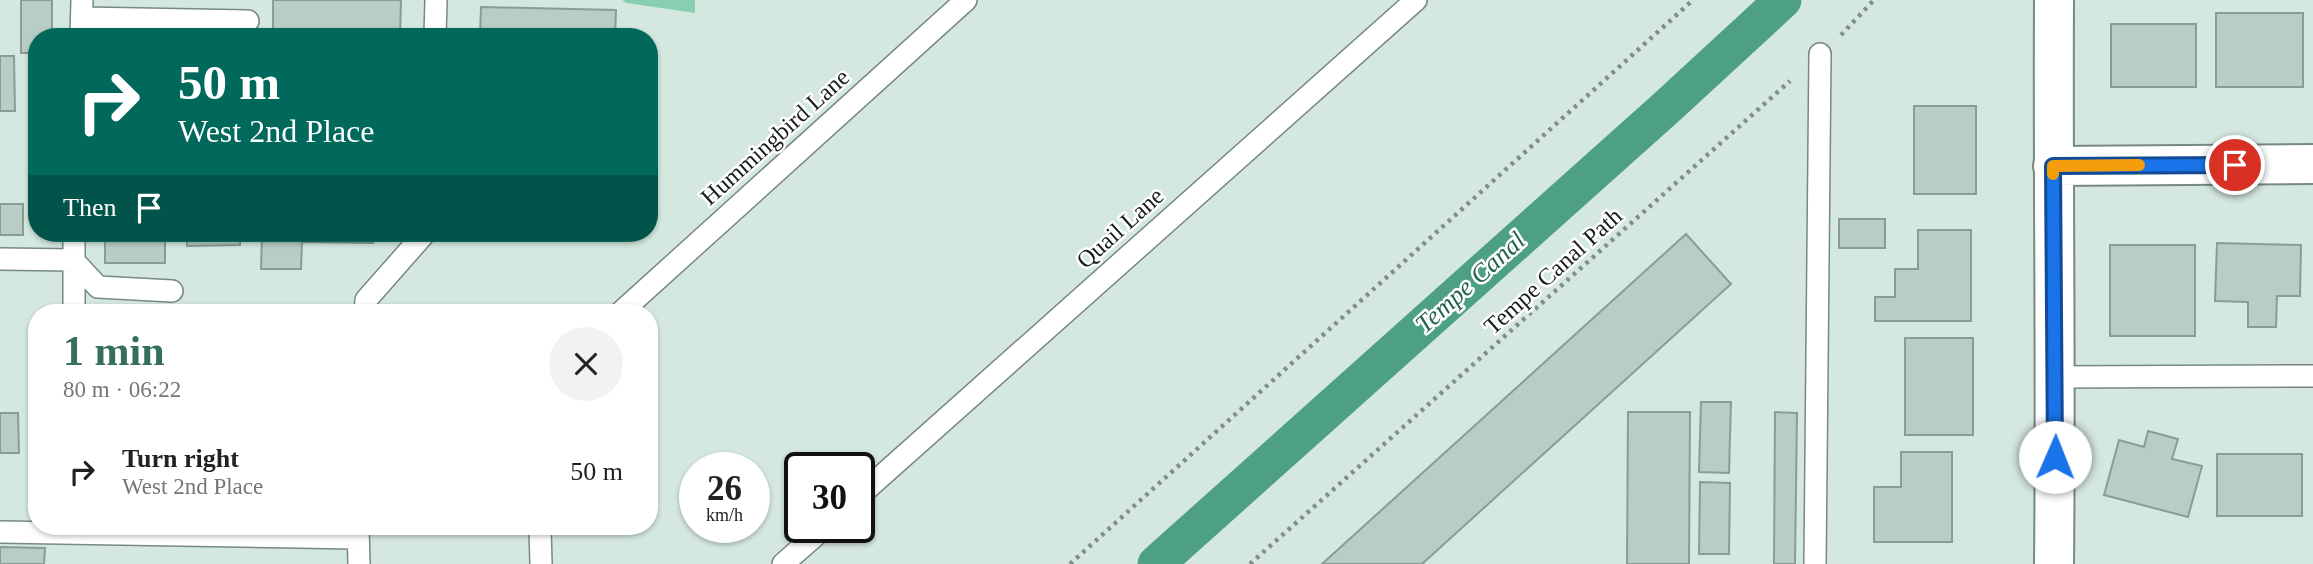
<!DOCTYPE html>
<meta charset="utf-8">
<style>
:root{--surface:#fff;--page:#f2f2f2;--text:#222;--muted:#767676;--accent:#35705a}
body{margin:0;font-family:Georgia,serif;background:var(--page);color:var(--text);height:100vh;display:flex;flex-direction:column;font-size:26px;white-space:nowrap}
*{box-sizing:border-box;margin:0}
p{font-size:23px;color:var(--muted)}
.icon{flex:none;width:38px;height:38px;fill:none;stroke:currentColor;stroke-width:2;stroke-linecap:round;stroke-linejoin:round}
.map{position:relative;flex:1;overflow:hidden}
.details{position:absolute;left:28px;top:304px;width:630px;height:231px;display:flex;flex-direction:column;background:var(--surface);border-radius:28px;box-shadow:0 2px 5px #0004}
.details>*{flex:none}
.hud{position:absolute;left:28px;top:28px;width:630px;height:214px;border-radius:28px;box-shadow:0 2px 5px #0004;background:#00695c;color:#fff;overflow:hidden}
.speed{position:absolute;left:679px;top:452px;display:flex;gap:14px;font-size:35px;font-weight:700;text-align:center}
.speed>*{display:grid;place-content:center;width:91px;height:91px;border-radius:50%;background:var(--surface);box-shadow:0 2px 5px #0004;line-height:1}
.speed small{font-size:18px;font-weight:400}
.speed .limit{border:4px solid #111;border-radius:10px;background:#fff;color:#111}
.pin{position:absolute;display:grid;place-items:center;width:60px;height:60px;color:#fff;margin:-30px;border:4px solid #fff;border-radius:50%;box-shadow:0 2px 7px #0007}
.me{position:absolute;width:77px;margin:-38px;rotate:1deg;stroke-linejoin:round;filter:drop-shadow(0 0 5px #0008)}
.turn{display:flex;align-items:center;gap:24px;height:147px;padding:0 35px;font-size:32px}
.turn .icon{width:91px;height:91px;stroke-width:2.5}
.turn b{display:block;font-size:49px;line-height:60px}
.then{display:flex;align-items:center;height:66px;padding:0 35px;background:#0003;gap:14px;font-size:26px}
.round{display:grid;place-items:center;flex:none;width:74px;height:74px;border-radius:37px;background:var(--page)}
.overview{display:flex;align-items:center;justify-content:space-between;height:119px;padding:0 35px}
h1{font-size:42px;font-weight:600;line-height:52px;color:var(--accent)}
ul{padding:0;list-style:none}
li{display:flex;align-items:center;gap:21px;height:98px;padding:0 35px}
li div{flex:1}
li b{display:block;font-size:26px}
li em{font-style:normal}
.map>svg:first-child{display:block}
</style>
<div class="map">
<svg width="2313" height="564" viewBox="0 0 2313 564">
<rect width="100%" height="100%" fill="#d4e8df"/>
<path fill="#88cfb2" d="M622,0H695V13L627,3Z"/>
<g fill="none" stroke-linecap="round" stroke-linejoin="round">
<path stroke="#4da081" stroke-width="37" d="M1156,564L1668,106L1783,0"/>
</g>
<path fill="#b9cdc4" stroke="#8a9d94" stroke-width="2" d="M21,0H52V37H37V53H21Z
M273,0H401L400,37H273Z
M481,7L616,10L615,37H480Z
M2216,13H2303V87H2216Z
M2111,24H2196V87H2111Z
M0,56H14L15,111H0Z
M1914,106H1976V194H1914Z
M0,204H23V235H0Z
M1839,219H1885V248H1839Z
M1918,230H1971V321H1875V297H1895V269H1918Z
M105,233H165V263H105Z
M187,233H240V245L187,246Z
M262,233H373V243L302,242L301,269H261Z
M1686,234L1731,284L1422,564H1322Z
M2217,243L2301,245L2300,296H2277L2276,327H2248V302L2215,301Z
M2110,245H2195V336H2110Z
M1905,338H1973V435H1905Z
M1701,402H1731L1729,473L1699,472Z
M1628,412H1690L1689,564H1627Z
M1775,412L1797,413L1795,564H1774Z
M0,413H18L19,453H0Z
M2148,431L2178,439L2172,459L2202,466L2188,517L2104,495L2119,440L2144,447Z
M1901,452H1952V542H1874V487H1901Z
M2217,454H2302V516H2217Z
M1700,482L1730,483L1729,554H1699Z
M0,547L45,548L44,564H0Z"/>
<g fill="none" stroke-linecap="round" stroke-linejoin="round">
<g stroke="#778981" stroke-width="24">
<path id="service" d="M82,18L248,21
M81,37L82,0
M435,37L436,0
M0,259L73,260L98,287L172,291
M74,313V233
M365,313L366,300L425,233
M620,313L966,0
M2056,377L2313,376
M859,496L1416,0
M358,527L359,564
M540,527L541,564
M0,532L357,538
M783,564L825,527
M1815,564L1820,54"/>
</g>
<g stroke="#778981" stroke-width="42">
<path id="minor" d="M2053,166L2313,164
M2054,564C2056,376 2053,188 2054,0"/>
</g>
<path stroke="#808f88" stroke-width="4.5" stroke-dasharray="3.5 5" stroke-linecap="butt" d="M1841,35L1874,0
M1070,564L1693,0
M1250,564L1790,81"/>
<use href="#service" stroke="#fff" stroke-width="21"/>
<use href="#minor" stroke="#fff" stroke-width="38"/>
</g>
<g fill="none" stroke-linecap="round" stroke-linejoin="round">
<g stroke="#114b97" stroke-width="18">
<path id="route" d="M2055,457L2053,166L2235,165"/>
</g>
<use href="#route" stroke="#1a73e8" stroke-width="12"/>
<path stroke="#f59e0b" stroke-width="12" d="M2053,174V166L2139,165"/>
</g>
<g text-anchor="middle" stroke-width="5" stroke-linejoin="round" paint-order="stroke">
<g font-size="24" fill="#171e1b" stroke="#fff">
<text transform="translate(775 137) rotate(-42)" y="8">Hummingbird Lane</text>
<text transform="translate(1120 228) rotate(-42)" y="8">Quail Lane</text>
<text transform="translate(1553 271) rotate(-42)" y="8">Tempe Canal Path</text>
</g>
<g font-size="26" font-style="italic" fill="#24644d" stroke="#fff">
<text transform="translate(1470 282) rotate(-42)" y="9">Tempe Canal</text>
</g>
</g>
</svg>
<div class="speed"><div>26<small>km/h</small></div><div class="limit">30</div></div>
<div class="pin" style="left:2235px;top:165px;background:#d93025"><svg class="icon" aria-label="arrive" viewBox="0 0 24 24"><path d="M6 21V4h12l-3 4 3 4H6"/></svg></div>
<svg class="me" style="left:2055px;top:457px" viewBox="-20 -20 40 40"><circle r="19" fill="#fff"/><path d="M0-13L10 11 0 6-10 11z" fill="#1a73e8"/></svg>
<div class="hud">
<div class="turn"><svg class="icon" aria-label="right" viewBox="0 0 24 24"><path d="M7 20v-9h11M14 6l5 5-5 5"/></svg><div><b>50 m</b>West 2nd Place</div></div>
<div class="then">Then<svg class="icon" aria-label="arrive" viewBox="0 0 24 24"><path d="M6 21V4h12l-3 4 3 4H6"/></svg></div>
</div>
<section class="details">
<div class="overview"><div><h1>1 min</h1><p>80 m · 06:22</p></div><a class="round"><svg class="icon" aria-label="close" viewBox="0 0 24 24"><path d="M6 6l12 12M18 6L6 18"/></svg></a></div>
<ul>
<li><svg class="icon" aria-label="right" viewBox="0 0 24 24"><path d="M7 20v-9h11M14 6l5 5-5 5"/></svg><div><b>Turn right</b><p>West 2nd Place</p></div><em>50 m</em></li>
</ul>
</section>
</div>
